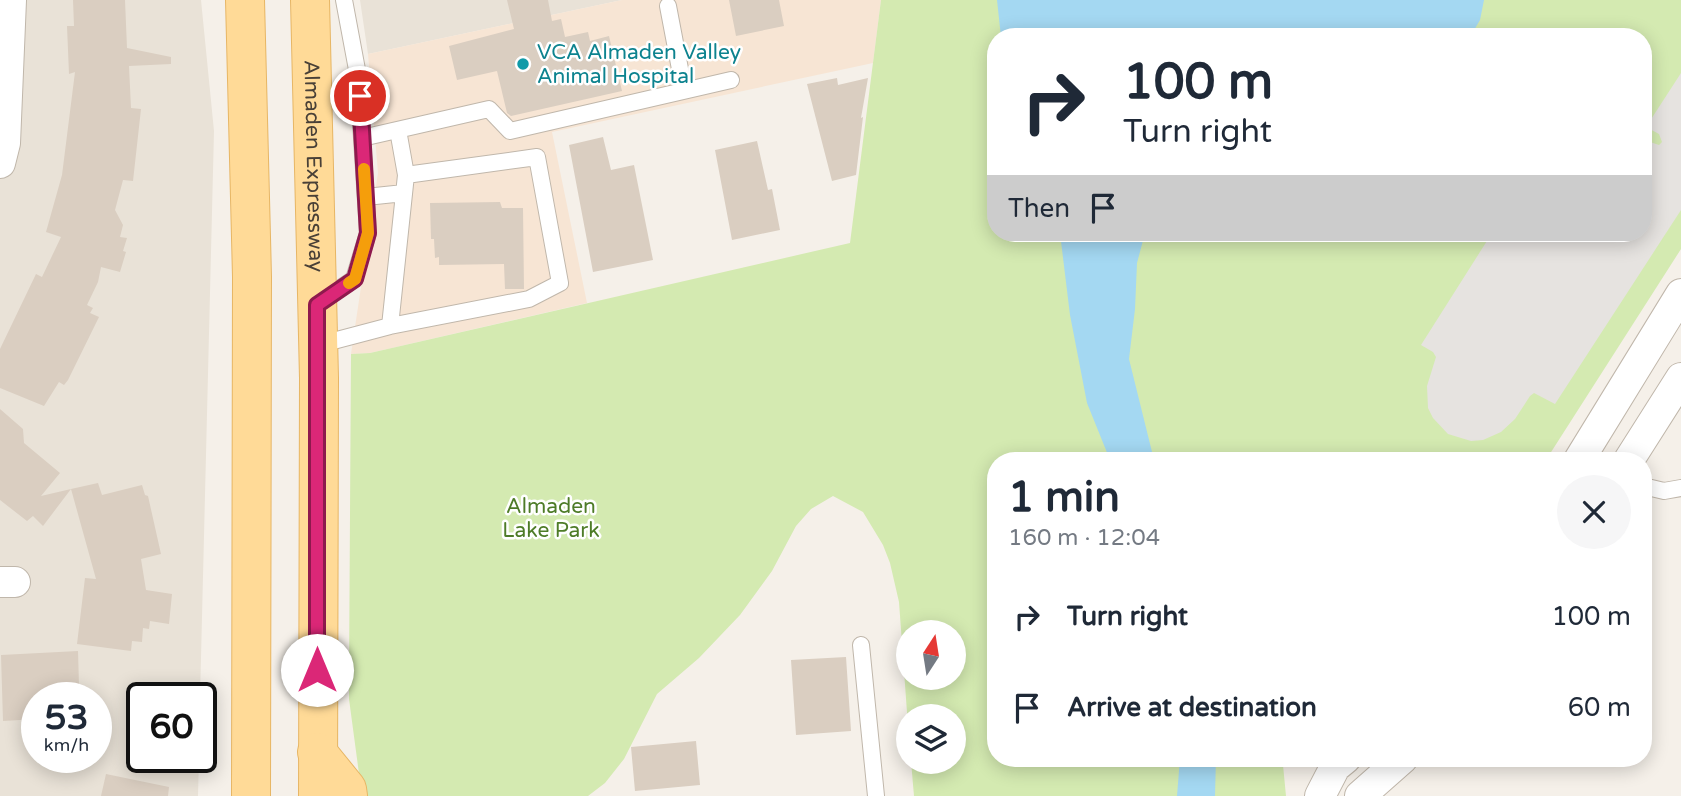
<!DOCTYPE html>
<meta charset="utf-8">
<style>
:root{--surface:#fff;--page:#f6f6f7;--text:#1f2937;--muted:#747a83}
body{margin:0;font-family:"Varela Round",sans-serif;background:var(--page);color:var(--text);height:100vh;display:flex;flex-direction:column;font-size:26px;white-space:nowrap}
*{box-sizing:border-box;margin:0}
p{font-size:23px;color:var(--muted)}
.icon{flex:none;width:38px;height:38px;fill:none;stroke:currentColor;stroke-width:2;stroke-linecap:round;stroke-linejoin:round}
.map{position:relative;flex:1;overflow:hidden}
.drawer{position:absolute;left:987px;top:452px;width:665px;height:315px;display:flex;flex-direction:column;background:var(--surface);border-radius:28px;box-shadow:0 4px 18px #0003}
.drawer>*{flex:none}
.hud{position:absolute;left:987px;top:28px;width:665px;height:214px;border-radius:28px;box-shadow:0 4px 18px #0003;background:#fff;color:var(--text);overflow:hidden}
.needle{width:46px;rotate:12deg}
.fabs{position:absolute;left:896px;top:620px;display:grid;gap:14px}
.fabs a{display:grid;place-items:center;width:70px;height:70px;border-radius:50%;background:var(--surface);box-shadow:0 4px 18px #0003;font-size:35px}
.speed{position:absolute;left:21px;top:682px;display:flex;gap:14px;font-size:35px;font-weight:700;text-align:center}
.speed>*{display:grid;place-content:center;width:91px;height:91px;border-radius:50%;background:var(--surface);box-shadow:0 4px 18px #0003;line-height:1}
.speed small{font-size:18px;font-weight:400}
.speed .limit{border:4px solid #111;border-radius:10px;background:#fff;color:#111}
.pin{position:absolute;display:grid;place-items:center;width:60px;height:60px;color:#fff;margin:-30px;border:4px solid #fff;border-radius:50%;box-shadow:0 2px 7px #0007}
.me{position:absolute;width:77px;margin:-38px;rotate:0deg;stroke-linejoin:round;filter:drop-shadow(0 0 5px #0008)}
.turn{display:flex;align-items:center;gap:24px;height:147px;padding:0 21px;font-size:32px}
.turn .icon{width:91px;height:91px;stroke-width:2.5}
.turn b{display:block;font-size:49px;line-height:60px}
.then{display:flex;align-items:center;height:66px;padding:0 21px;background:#0003;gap:14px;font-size:26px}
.round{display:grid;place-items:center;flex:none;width:74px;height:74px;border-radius:37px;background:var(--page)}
.headline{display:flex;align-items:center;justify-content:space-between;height:119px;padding:0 21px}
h1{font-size:42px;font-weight:700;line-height:52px}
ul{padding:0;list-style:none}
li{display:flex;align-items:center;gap:21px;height:91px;padding:0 21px}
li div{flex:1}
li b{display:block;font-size:26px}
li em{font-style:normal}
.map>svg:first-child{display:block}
</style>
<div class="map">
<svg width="1681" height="796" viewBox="0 0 1681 796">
<rect width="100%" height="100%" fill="#f5f0e9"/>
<path fill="#e9e2d7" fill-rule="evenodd" d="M0,0H201L214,131L200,698H142V758H199L198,796H0ZM37,698H96V758H37Z
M360,0H622L368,54Z"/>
<path fill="#f7e5d4" d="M622,0H881L873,63L552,132L587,303L370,353L351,354L378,173L368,54Z"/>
<path fill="#d4eab1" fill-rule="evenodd" d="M881,0H1681V249L1546,460H996V758H1294L1283,765L1286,796H914L911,761H954V716H908V726L899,602L890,563L883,545L863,512L833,496L811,509L796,526L772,571L740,615L699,658L657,694L624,759L605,783L588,796H362L349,699V676L351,354L370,353L850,243ZM996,37H1643V233H996ZM908,632H954V677H908Z"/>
<path fill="#e6e3e0" d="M1681,73V210L1555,404L1534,393L1530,396L1515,419L1501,432L1483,440L1471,441L1448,434L1433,418L1428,408L1427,386L1436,357L1433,352L1421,345L1492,233H1643V138L1653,143L1659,145L1662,142L1659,134L1646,127Z"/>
<path fill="#a4d8f2" d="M997,0H1484L1480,20L1470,37H1001Z
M1060,233H1145L1137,263L1135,309L1129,359L1154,460H1110L1087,403L1070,315Z
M1180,758H1216L1215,796H1177Z"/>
<path fill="#dacec1" d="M73,0H125L127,48L171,57V64L129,66L131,108L141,109L133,181L123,180L115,210L123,225L120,237L127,238L123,251L126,252L120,272L101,267L98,282L87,305L93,308L90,313L99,317L68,380L64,385L59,382L44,406L0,388V349L36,274L42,277L61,237L46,232L62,175L75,72L69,74L67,26H74Z
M507,0H548L552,21L561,19L565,37L588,32L590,41L609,36L622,91L511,116L507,113L497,71L457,80L449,46L514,29Z
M729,0H779L784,26L736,36Z
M837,78L838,85L868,78L861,118L863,117L856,175L832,181L807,84Z
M603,137L611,170L634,165L653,260L593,272L569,145Z
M757,141L768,190L772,189L780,230L732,240L715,150Z
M500,202L502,208H523L524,289H505L504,264L439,265V257L435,258L434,239H431L430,203Z
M0,409L23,429L24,443L60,473L41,496L71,489L43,526L33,516L27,521L0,500Z
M98,483L102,495L142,485L145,495L148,496L161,554L141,559L146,590L172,594L169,624L150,621L149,629L143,628L142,642L132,641L131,651L77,644L85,578L96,579L71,489Z
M78,651L79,685H75L76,698H37V719L3,721L1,655Z
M846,657L851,731L796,735L791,660Z
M696,741L700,785L635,791L631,747Z
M106,774L169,787L168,796H101Z"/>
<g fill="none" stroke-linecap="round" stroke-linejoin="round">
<g stroke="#c0b7ab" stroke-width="18">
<path id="service" d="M668,6L684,90
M362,138L489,109L510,131L731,80
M366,197L404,193
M319,303L354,279L368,233L358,75L344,0
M390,326L529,299L560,283L537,157L406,175
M318,345L390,326L406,175L398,130
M1643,486L1664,491L1681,488
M861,645L876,796"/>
</g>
<g stroke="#c0b7ab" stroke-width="32">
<path id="minor" d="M0,163L5,143L11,0
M1579,460L1681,294
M1629,460L1681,378
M0,582H15
M1320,796L1335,767L1346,758
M1360,796L1403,758"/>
</g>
<g stroke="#e7b665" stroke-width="40">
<g id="primary">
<path d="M245,0L252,277L251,796"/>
<path id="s1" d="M310,0L319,378L318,796"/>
<path d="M317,752L347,789L348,796"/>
</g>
</g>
<use href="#service" stroke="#fff" stroke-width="16"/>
<use href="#minor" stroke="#fff" stroke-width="30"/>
<use href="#primary" stroke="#ffda97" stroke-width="38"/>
</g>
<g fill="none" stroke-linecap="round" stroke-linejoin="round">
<g stroke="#8e194d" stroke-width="18">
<path id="route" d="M317,670V305L355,279L368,233L360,96"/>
</g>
<use href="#route" stroke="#db2777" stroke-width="12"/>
<path stroke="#f59e0b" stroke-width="12" d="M349,283L355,279L368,233L364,169"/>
</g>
<circle fill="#0f9aa8" stroke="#fff" stroke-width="2.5" cx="523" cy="64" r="7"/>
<g text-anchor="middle" stroke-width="5" stroke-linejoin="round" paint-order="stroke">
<g font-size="21" fill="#0d838f" stroke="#fff" text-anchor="start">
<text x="537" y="59">VCA Almaden Valley<tspan x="537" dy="24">Animal Hospital</tspan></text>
</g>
<g font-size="21" fill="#494037" stroke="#fff">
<text dy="7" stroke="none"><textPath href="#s1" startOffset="166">Almaden Expressway</textPath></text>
</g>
<g font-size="21" fill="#4e7c28" stroke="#fff">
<text x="551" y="513">Almaden<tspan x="551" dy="24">Lake Park</tspan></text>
</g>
</g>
</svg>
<div class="fabs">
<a><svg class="needle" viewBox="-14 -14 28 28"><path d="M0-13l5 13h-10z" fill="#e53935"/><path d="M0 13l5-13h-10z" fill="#747a83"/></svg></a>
<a><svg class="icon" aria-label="layers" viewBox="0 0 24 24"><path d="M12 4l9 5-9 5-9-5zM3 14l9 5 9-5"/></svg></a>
</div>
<div class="speed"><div>53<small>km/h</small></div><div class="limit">60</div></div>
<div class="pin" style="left:360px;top:96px;background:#d93025"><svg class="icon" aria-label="arrive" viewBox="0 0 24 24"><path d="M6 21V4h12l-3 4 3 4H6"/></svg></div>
<svg class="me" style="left:317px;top:670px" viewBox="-20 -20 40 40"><circle r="19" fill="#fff"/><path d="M0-13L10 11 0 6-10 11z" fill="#db2777"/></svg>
<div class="hud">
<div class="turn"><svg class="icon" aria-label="right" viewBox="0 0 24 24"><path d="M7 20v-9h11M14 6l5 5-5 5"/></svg><div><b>100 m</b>Turn right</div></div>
<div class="then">Then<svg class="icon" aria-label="arrive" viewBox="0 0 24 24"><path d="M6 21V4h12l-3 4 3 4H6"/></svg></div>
</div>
<section class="drawer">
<div class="headline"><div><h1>1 min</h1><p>160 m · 12:04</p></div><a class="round"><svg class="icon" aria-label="close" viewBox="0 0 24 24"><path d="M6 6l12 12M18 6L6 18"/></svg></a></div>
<ul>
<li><svg class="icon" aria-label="right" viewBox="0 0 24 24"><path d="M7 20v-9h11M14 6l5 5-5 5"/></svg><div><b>Turn right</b></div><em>100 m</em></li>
<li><svg class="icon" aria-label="arrive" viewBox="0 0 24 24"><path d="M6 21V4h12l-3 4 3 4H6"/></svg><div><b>Arrive at destination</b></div><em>60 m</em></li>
</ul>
</section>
</div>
